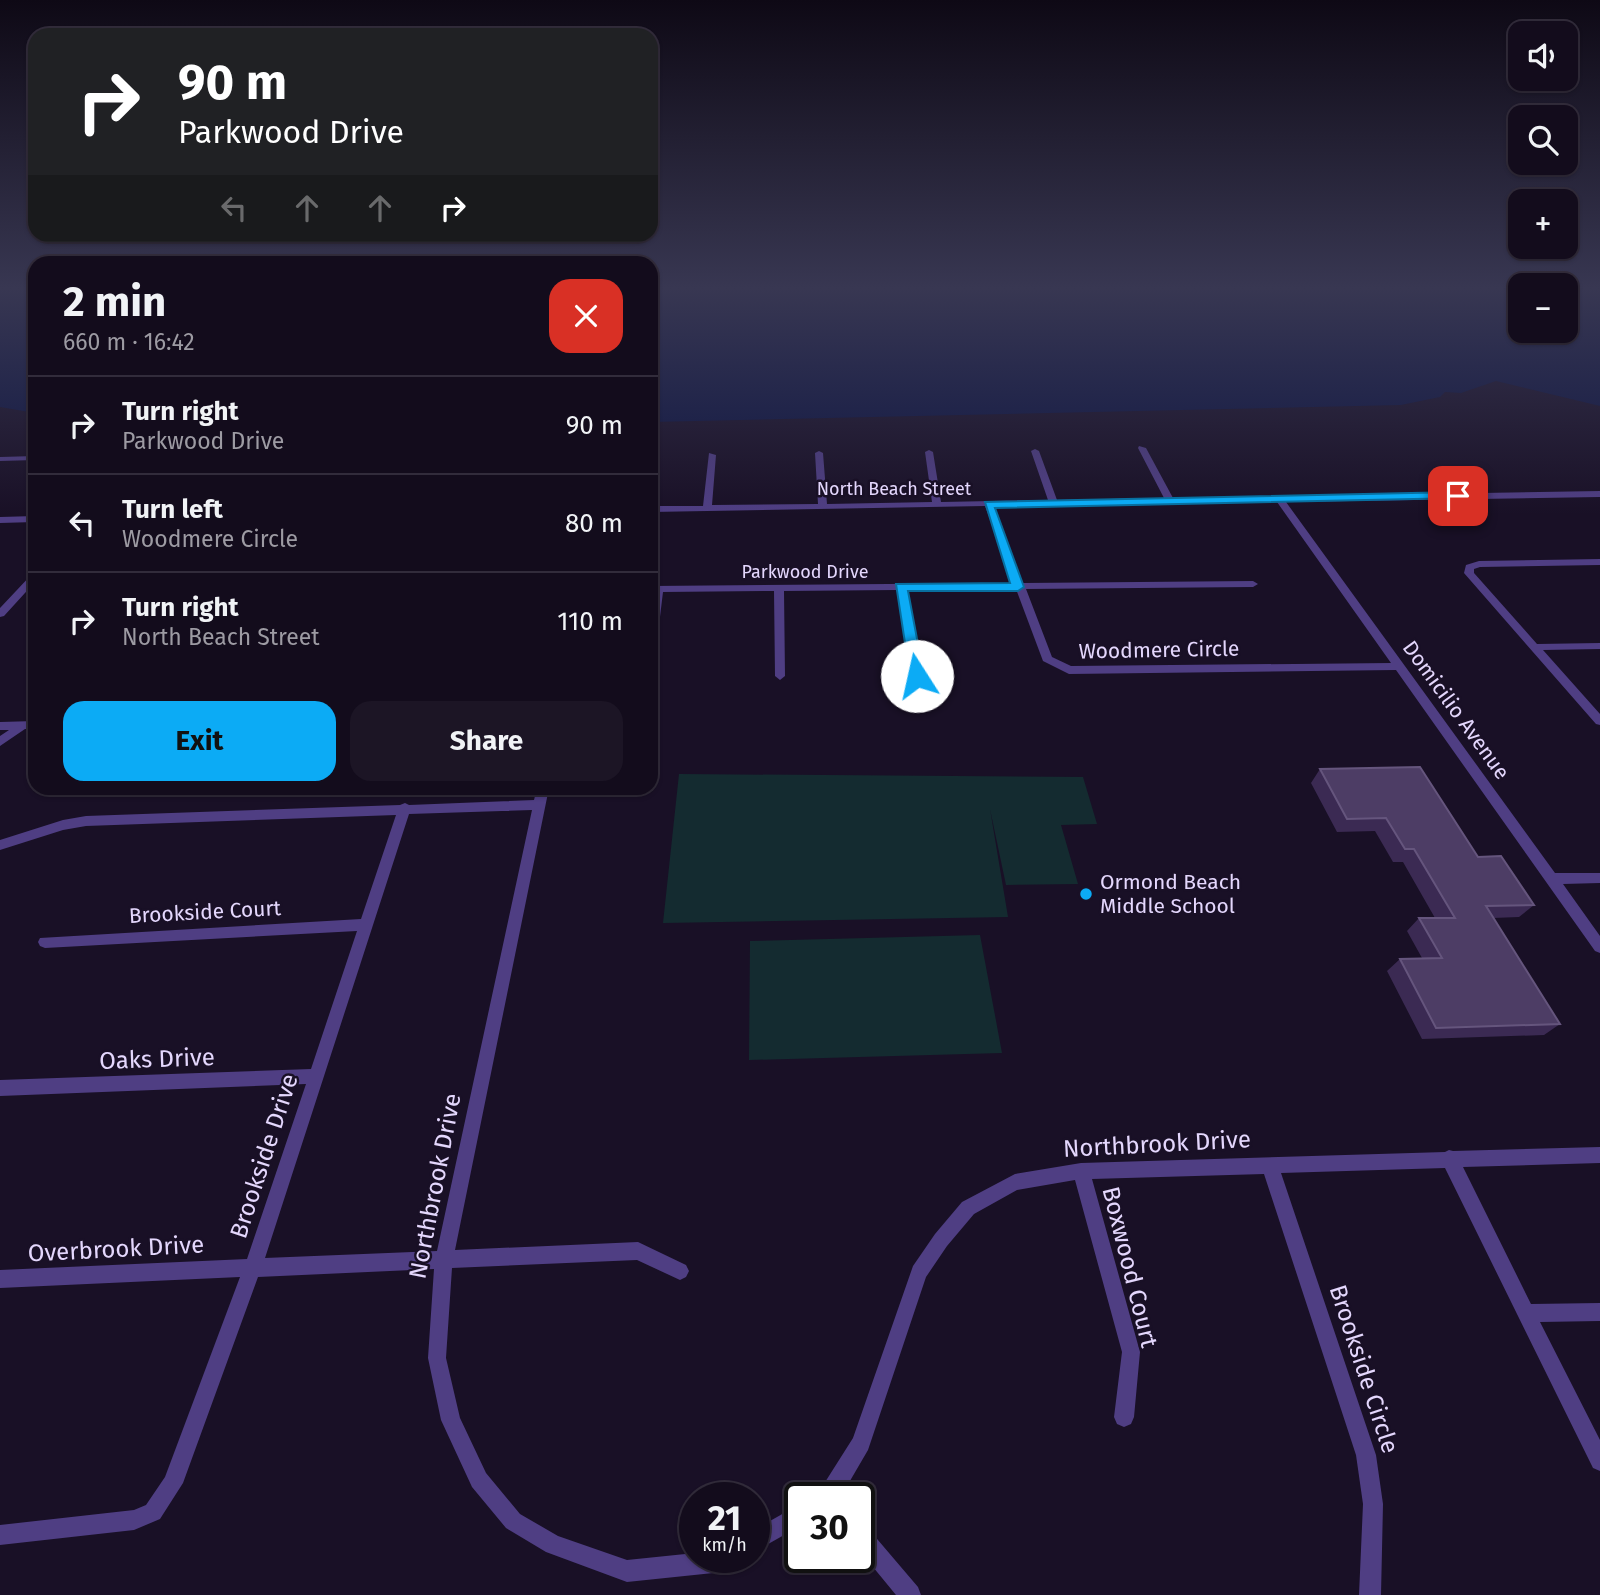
<!DOCTYPE html>
<meta charset="utf-8">
<style>
:root{--surface:#130c1c;--page:#1c1525;--text:#f1f3f6;--muted:#9d9ba3;--line:#322c3b;--accent:#0cabf5}
body{margin:0;font-family:"Fira Sans",sans-serif;background:var(--page);color:var(--text);height:100vh;display:flex;flex-direction:column;font-size:26px;white-space:nowrap}
*{box-sizing:border-box;margin:0}
p{font-size:23px;color:var(--muted)}
.icon{flex:none;width:38px;height:38px;fill:none;stroke:currentColor;stroke-width:2;stroke-linecap:round;stroke-linejoin:round}
.map{position:relative;flex:1;overflow:hidden}
.drawer{position:absolute;left:28px;top:256px;width:630px;height:539px;display:flex;flex-direction:column;background:var(--surface);border-radius:21px;box-shadow:0 2px 5px #0004,0 0 0 2px var(--line)}
.drawer>*{flex:none}
.hud{position:absolute;left:28px;top:28px;width:630px;height:214px;border-radius:21px;box-shadow:0 2px 5px #0004,0 0 0 2px var(--line);background:#202124;color:#fff;overflow:hidden}
.buttons{position:absolute;left:1508px;top:21px;display:grid;gap:14px}
.buttons a{display:grid;place-items:center;width:70px;height:70px;border-radius:14px;background:var(--surface);box-shadow:0 2px 5px #0004,0 0 0 2px var(--line);font-size:35px}
.speed{position:absolute;left:679px;top:1482px;display:flex;gap:14px;font-size:35px;font-weight:700;text-align:center}
.speed>*{display:grid;place-content:center;width:91px;height:91px;border-radius:50%;background:var(--surface);box-shadow:0 2px 5px #0004,0 0 0 2px var(--line);line-height:1}
.speed small{font-size:18px;font-weight:400}
.speed .limit{border:4px solid #111;border-radius:10px;background:#fff;color:#111}
.pin{position:absolute;display:grid;place-items:center;width:60px;height:60px;color:#fff;margin:-30px;border-radius:14px;box-shadow:0 4px 10px #0006}
.me{position:absolute;width:77px;margin:-38px;rotate:350deg;stroke-linejoin:round;filter:drop-shadow(0 0 5px #0008)}
.turn{display:flex;align-items:center;gap:24px;height:147px;padding:0 35px;font-size:32px}
.turn .icon{width:91px;height:91px;stroke-width:2.5}
.turn b{display:block;font-size:49px;line-height:60px}
.lanes{display:flex;align-items:center;height:66px;padding:0 35px;background:#0003;justify-content:center;gap:35px;direction:ltr}
.lanes .off{opacity:.35}
.round{display:grid;place-items:center;flex:none;width:74px;height:74px;border-radius:21px;background:var(--page)}
.head{display:flex;align-items:center;justify-content:space-between;height:119px;padding:0 35px}
h1{font-size:42px;font-weight:700;line-height:52px}
.primary-button{display:flex;gap:14px;margin-top:auto;padding:14px 35px}
.primary-button a{flex:1;height:80px;border-radius:21px;background:var(--accent);color:#111;font-size:28px;font-weight:700;line-height:80px;text-align:center}
.primary-button a+a{background:var(--page);color:var(--text)}
ul{padding:0;list-style:none}
li{display:flex;align-items:center;gap:21px;height:98px;padding:0 35px;border-top:2px solid var(--line)}
li div{flex:1}
li b{display:block;font-size:26px}
li em{font-style:normal}
.map>svg:first-child{display:block}
</style>
<div class="map">
<svg width="1600" height="1595" viewBox="0 0 1600 1595">
<rect width="100%" height="100%" fill="#191026"/>
<path fill="#142b30" d="M679,774L1083,777L1097,824L1061,825L1078,884L1006,885L990,809L1008,917L663,923Z
M980,935L1002,1053L749,1060L750,941Z"/>
<path fill="#0d1543" d="M0,290H35V413L0,407Z
M651,290H1521V331H1566V290H1600V406L1496,381L1461,393L1445,392L1440,397L1401,405L651,422Z"/>
<g fill="none" stroke-linecap="round" stroke-linejoin="round">
<path fill="#4f3e83" fill-rule="evenodd" d="M1139,446L1146,448L1173,498L1600,491V497L1286,502L1555,873H1600V883L1563,884L1600,936V953L1595,951L1396,670L1069,674L1043,661L1016,589L906,590L922,676L917,680L912,676L897,590L784,591L785,676L780,680L775,676L774,591L663,592L656,650L651,653V611L654,592H651V586L1014,583L985,506L651,512V506H703L709,453L716,455L712,505L818,504L815,453L819,451L823,453L827,504L932,502L925,452L929,450L933,452L941,502L1048,500L1031,451L1035,449L1039,451L1057,500L1164,498L1138,448ZM1277,502L1391,663L1071,666L1052,657L1026,589L1253,587L1258,584L1253,581L1023,583L994,506Z
M35,456V460L0,461V457Z
M35,516V522L0,523V517Z
M1600,559V565L1480,567L1474,569V573L1537,644L1600,643V649L1543,650L1600,714V725L1596,724L1464,573L1466,565L1479,561Z
M35,573V582L4,616L0,617V608L32,574Z
M35,721V729H25L0,746V736L9,730H0V722Z
M537,788H549L455,1250L638,1242L686,1265L689,1271L686,1277L680,1280L637,1260L452,1268L446,1358L460,1418L486,1473L520,1514L558,1536L627,1560L695,1553V1558H739L737,1566L723,1572L627,1582L546,1552L506,1528L472,1487L441,1420L428,1358L434,1269L258,1277L183,1483L160,1519L134,1530L0,1545V1525L134,1510L146,1505L165,1477L240,1277L0,1288V1270L247,1259L306,1084L0,1096V1080L311,1069L357,931L45,948L40,946L38,942L40,938L361,919L396,815L86,826L63,830L0,850V840L63,820L86,816L400,805L405,803L409,805L534,800ZM532,810L437,1251L265,1258L409,814Z
M1600,1147V1163L1463,1167L1531,1304L1600,1303V1321L1540,1322L1600,1440V1471L1593,1468L1445,1168L1281,1173L1376,1455L1383,1504L1381,1595H1359L1363,1504L1356,1455L1264,1174L1092,1179L1140,1352L1134,1417L1131,1424L1124,1427L1117,1424L1114,1417L1122,1352L1075,1180L1017,1190L974,1214L947,1246L926,1277L868,1450L840,1498H815L853,1438L913,1266L935,1234L962,1202L1015,1174L1081,1163L1445,1152L1449,1150L1453,1151Z
M800,1504V1526L754,1552V1530Z
M859,1523L866,1526L918,1587L921,1595H896L859,1550Z"/>
</g>
<path fill="#3b2a53" d="M1320,769L1478,857L1534,905L1519,917L1493,918L1560,1024L1544,1035L1422,1039L1387,971L1400,959L1422,958L1407,931L1419,918H1435L1403,862H1393L1375,831L1337,832L1311,783Z"/>
<path fill="#4d3d65" stroke="#65557d" stroke-width="2" d="M1420,767L1478,857L1501,856L1534,905L1486,906L1560,1024L1436,1028L1400,959L1442,958L1419,918H1455L1414,849H1405L1386,818L1347,819L1320,769Z"/>
<linearGradient id="sky" x2="0" y2="1"><stop stop-color="#0e0915"/><stop offset="0.56" stop-color="#383752"/><stop offset="1" stop-color="#383752" stop-opacity="0"/></linearGradient>
<rect width="1600" height="514" fill="url(#sky)"/>
<path fill="#0cabf5" stroke="#086f9f" stroke-width="2" d="M1458,492L1464,496L1462,498L995,508L1024,587L1018,591H908L924,676L917,680L910,676L896,584L1010,583L985,502Z"/>
<circle fill="#0cabf5" stroke="#191026" stroke-width="2.5" cx="1086" cy="894" r="7"/>
<g text-anchor="middle" stroke-width="5" stroke-linejoin="round" paint-order="stroke">
<g font-size="18" fill="#e4d7fd" stroke="#191026">
<text x="894" y="495">North Beach Street</text>
<text x="805" y="578">Parkwood Drive</text>
</g>
<g font-size="21" fill="#e4d7fd" stroke="#191026">
<text transform="translate(1159 650) rotate(-1)" y="7">Woodmere Circle</text>
<text transform="translate(1456 710) rotate(54)" y="7">Domicilio Avenue</text>
<text transform="translate(205 912) rotate(-3)" y="7">Brookside Court</text>
</g>
<g font-size="21" fill="#e4d7fd" stroke="#191026" text-anchor="start">
<text x="1100" y="889">Ormond Beach<tspan x="1100" dy="24">Middle School</tspan></text>
</g>
<g font-size="24" fill="#e4d7fd" stroke="#191026">
<text transform="translate(157 1059) rotate(-2)" y="8">Oaks Drive</text>
<text transform="translate(1157 1144) rotate(-3)" y="8">Northbrook Drive</text>
<text transform="translate(264 1156) rotate(-72)" y="8">Brookside Drive</text>
<text transform="translate(435 1186) rotate(-79)" y="8">Northbrook Drive</text>
<text transform="translate(116 1249) rotate(-3)" y="8">Overbrook Drive</text>
<text transform="translate(1130 1267) rotate(76)" y="8">Boxwood Court</text>
<text transform="translate(1364 1369) rotate(72)" y="8">Brookside Circle</text>
</g>
</g>
</svg>
<div class="buttons">
<a><svg class="icon" aria-label="sound" viewBox="0 0 24 24"><path d="M4 9h4l5-4v14l-5-4H4zM17 9q2 3 0 6"/></svg></a>
<a><svg class="icon" aria-label="search" viewBox="0 0 24 24"><circle cx="10" cy="10" r="6"/><path d="M15 15l6 6"/></svg></a>
<a>+</a>
<a>−</a>
</div>
<div class="speed"><div>21<small>km/h</small></div><div class="limit">30</div></div>
<div class="pin" style="left:1458px;top:496px;background:#d93025"><svg class="icon" aria-label="arrive" viewBox="0 0 24 24"><path d="M6 21V4h12l-3 4 3 4H6"/></svg></div>
<svg class="me" style="left:917px;top:676px" viewBox="-20 -20 40 40"><circle r="19" fill="#fff"/><path d="M0-13L10 11 0 6-10 11z" fill="#0cabf5"/></svg>
<div class="hud">
<div class="turn"><svg class="icon" aria-label="right" viewBox="0 0 24 24"><path d="M7 20v-9h11M14 6l5 5-5 5"/></svg><div><b>90 m</b>Parkwood Drive</div></div>
<div class="lanes"><svg class="icon off" aria-label="left" viewBox="0 0 24 24"><path d="M17 20v-9H6M10 6l-5 5 5 5"/></svg><svg class="icon off" aria-label="ahead" viewBox="0 0 24 24"><path d="M12 20V5M6 11l6-6 6 6"/></svg><svg class="icon off" aria-label="ahead" viewBox="0 0 24 24"><path d="M12 20V5M6 11l6-6 6 6"/></svg><svg class="icon" aria-label="right" viewBox="0 0 24 24"><path d="M7 20v-9h11M14 6l5 5-5 5"/></svg></div>
</div>
<section class="drawer">
<div class="head"><div><h1>2 min</h1><p>660 m · 16:42</p></div><a class="round" style="background:#d93025;color:#fff"><svg class="icon" aria-label="close" viewBox="0 0 24 24"><path d="M6 6l12 12M18 6L6 18"/></svg></a></div>
<ul>
<li><svg class="icon" aria-label="right" viewBox="0 0 24 24"><path d="M7 20v-9h11M14 6l5 5-5 5"/></svg><div><b>Turn right</b><p>Parkwood Drive</p></div><em>90 m</em></li>
<li><svg class="icon" aria-label="left" viewBox="0 0 24 24"><path d="M17 20v-9H6M10 6l-5 5 5 5"/></svg><div><b>Turn left</b><p>Woodmere Circle</p></div><em>80 m</em></li>
<li><svg class="icon" aria-label="right" viewBox="0 0 24 24"><path d="M7 20v-9h11M14 6l5 5-5 5"/></svg><div><b>Turn right</b><p>North Beach Street</p></div><em>110 m</em></li>
</ul>
<div class="primary-button"><a>Exit</a><a>Share</a></div>
</section>
</div>
